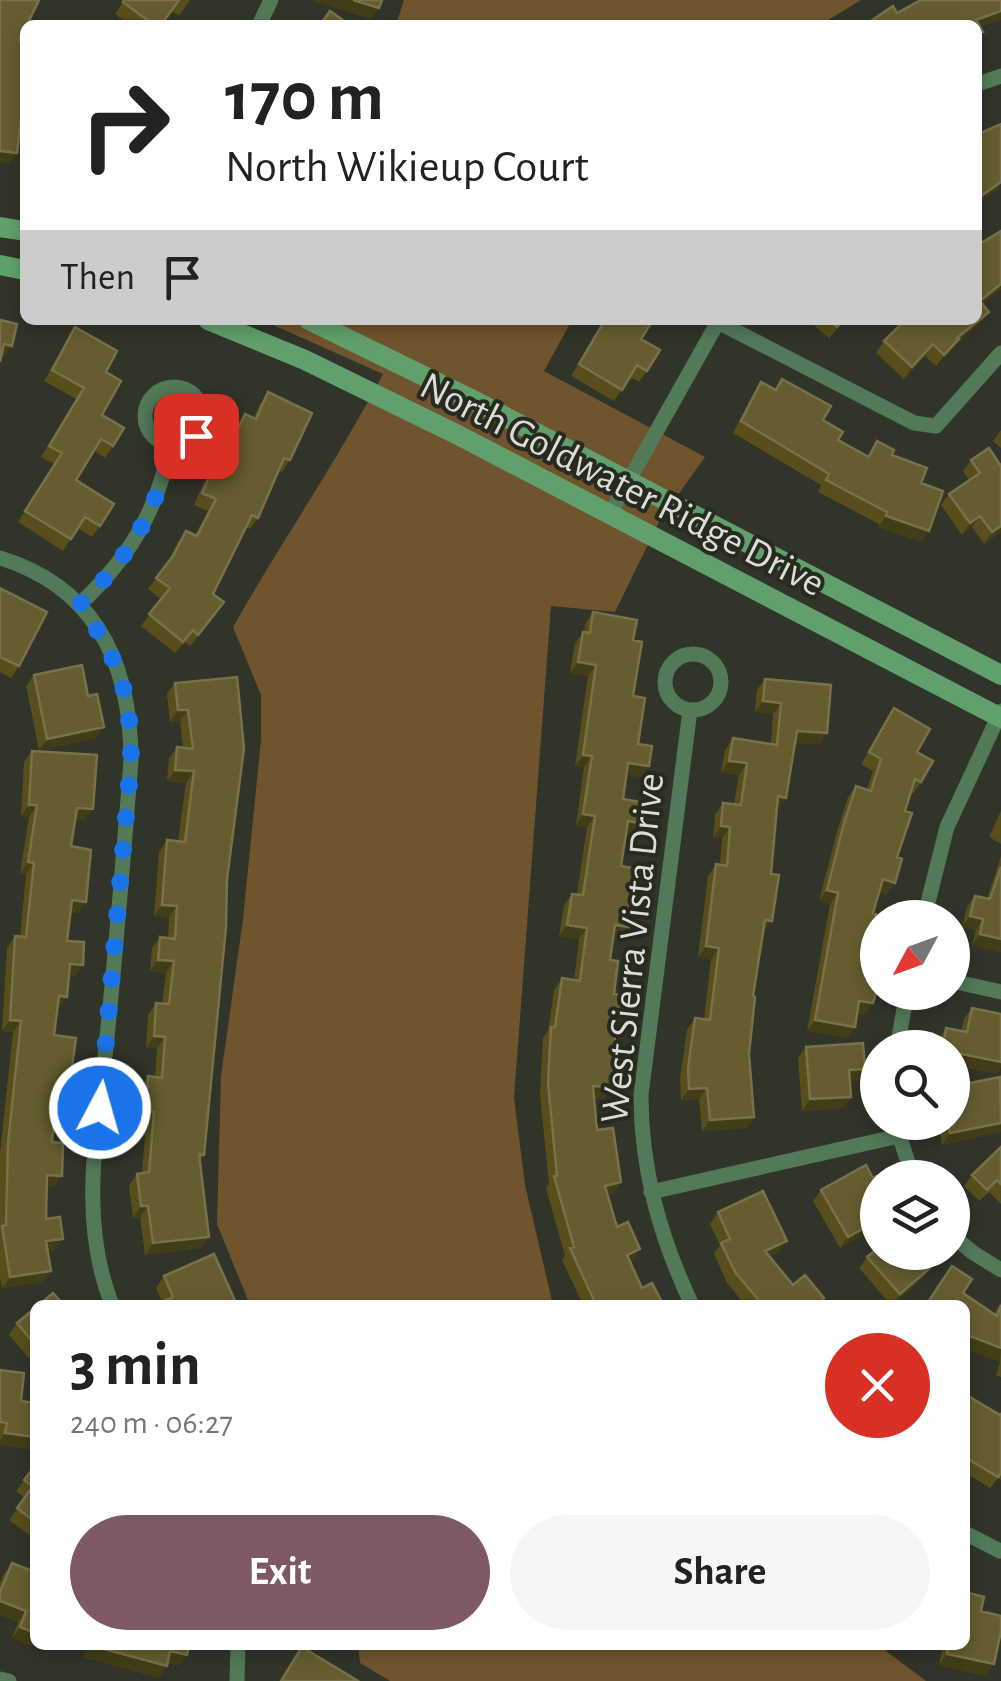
<!DOCTYPE html>
<meta charset="utf-8">
<style>
:root{--surface:#fff;--page:#f6f6f6;--text:#222;--muted:#767676;--accent:#7f5865}
body{margin:0;font-family:"Alegreya Sans",sans-serif;background:var(--page);color:var(--text);height:100vh;display:flex;flex-direction:column;font-size:38px;white-space:nowrap}
*{box-sizing:border-box;margin:0}
p{font-size:32px;color:var(--muted)}
.icon{flex:none;width:55px;height:55px;fill:none;stroke:currentColor;stroke-width:2;stroke-linecap:round;stroke-linejoin:round}
.map{position:relative;flex:1;overflow:hidden}
.drawer{position:absolute;left:30px;top:1300px;width:940px;height:350px;display:flex;flex-direction:column;background:var(--surface);border-radius:15px;box-shadow:0 5px 15px #0003}
.drawer>*{flex:none}
.top-card{position:absolute;left:20px;top:20px;width:962px;height:305px;border-radius:15px;box-shadow:0 5px 15px #0003;background:#fff;color:var(--text);overflow:hidden}
.needle{width:65px;rotate:229deg}
.fabs{position:absolute;left:860px;top:900px;display:grid;gap:20px}
.fabs a{display:grid;place-items:center;width:110px;height:110px;border-radius:50%;background:var(--surface);box-shadow:0 5px 15px #0003;font-size:50px}
.pin{position:absolute;display:grid;place-items:center;width:85px;height:85px;color:#fff;margin:-42px;border-radius:20px;box-shadow:0 5px 15px #0006}
.me{position:absolute;width:110px;margin:-55px;rotate:6deg;stroke-linejoin:round;filter:drop-shadow(0 0 8px #0008)}
.turn{display:flex;align-items:center;gap:35px;height:210px;padding:0 40px;font-size:45px}
.turn .icon{width:130px;height:130px;stroke-width:2.5}
.turn b{display:block;font-size:70px;line-height:85px}
.then{display:flex;align-items:center;height:95px;padding:0 40px;background:#0003;gap:20px;font-size:38px}
.round{display:grid;place-items:center;flex:none;width:105px;height:105px;border-radius:52px;background:var(--page)}
.summary{display:flex;align-items:center;justify-content:space-between;height:170px;padding:0 40px}
h1{font-size:60px;font-weight:700;line-height:75px}
.button{display:flex;gap:20px;margin-top:auto;padding:20px 40px}
.button a{flex:1;height:115px;border-radius:60px;background:var(--accent);color:#fff;font-size:40px;font-weight:700;line-height:115px;text-align:center}
.button a+a{background:var(--page);color:var(--text)}
.map>svg:first-child{display:block}
</style>
<div class="map">
<svg width="1001" height="1681" viewBox="0 0 1001 1681">
<rect width="100%" height="100%" fill="#303429"/>
<path fill="#70542d" d="M404,0H861L820,25H396Z
M262,320H572L544,371L705,457L660,520L615,612L551,606L514,1098L525,1185L553,1305H250L217,1224L221,1076L243,919L261,740V695L233,627C282,541 337,461 383,374Z
M358,1645H878L926,1681H390L360,1663Z"/>
<g fill="none" stroke-linecap="round" stroke-linejoin="round">
<path stroke="#527958" stroke-width="15" d="M259,25L271,0
M978,84L1001,76
M718,322L914,423L936,426L1001,353
M145 416a29 29 0 1 1 58 0a29 29 0 1 1-58 0Z
M610,514L719,320
M0,558C97,588 131,665 131,761C124,849 117,938 108,1027C100,1120 76,1214 112,1305
M80,604C128,559 158,511 170,445
M665 682a28 28 0 1 1 56 0a28 28 0 1 1-56 0Z
M690,710L641,1095C641,1170 660,1237 692,1305
M924,918L947,827L1001,711
M952,981L1001,992
M897,1048L907,992
M895,1122L913,1178
M651,1192L899,1136
M952,1235L972,1252L1001,1270
M965,1533L1000,1551
M0,1679L9,1681
M237,1681L238,1645"/>
<path stroke="#61a06c" stroke-width="20" d="M0,227L25,231
M0,265L25,270
M208,320L305,360L458,435L1001,718
M309,320L475,401L1001,675"/>
</g>
<path fill="#574e1b" d="M124,0H190L179,16L171,11L161,25H130L115,14Z
M1001,231V289L983,303L989,312L981,323L956,343L936,366L925,356L904,379L876,353L884,341Z
M604,320H653L641,339L647,371L639,382L630,377L614,401L571,376Z
M808,320H845L829,338Z
M75,327L106,372L102,415L113,446L105,458L93,450L76,480L100,526L92,537L78,528L63,551L18,522L54,464L41,457L76,399L44,381Z
M782,379L823,420L838,440L867,456L877,441L921,483V542L878,527L879,524L818,492L821,485L733,433L753,394L761,382L775,389Z
M268,392L290,460L282,472L278,470L258,518L250,529L246,527L213,594L216,614L190,646L185,642L175,653L141,626L161,599L148,589L167,564L178,542L186,531L195,535L208,511L194,505L205,480L213,469L216,470L237,426L245,414L254,418L260,404Z
M1001,430V448L993,441Z
M971,460L1001,466V532L984,544L972,527L962,535L941,505L949,494L969,480L963,471Z
M0,588L19,666L11,678L0,672Z
M593,612L633,640V696L641,777L626,775L623,799L635,835L626,833L621,866V938L613,937L610,960L618,1018L615,1022L612,1087L604,1098H594L597,1130L621,1182L613,1193L608,1195L617,1227L640,1249L632,1260L630,1261L642,1288L660,1305H583L562,1260L565,1256L546,1188L549,1184L540,1095L543,1038L548,1031L554,990L562,978L574,980L579,939L559,936L564,905L572,894H577L587,827L576,825L584,767L575,766L588,676L570,673L575,643L584,632L585,624Z
M34,675L88,696L104,727L96,738L39,750L26,686Z
M237,677L227,879L204,1155L200,1161L201,1248L145,1255L140,1217L133,1218L129,1185L137,1174L142,1173L146,1124L138,1123L140,1088L148,1076L155,1077L157,1048H146L148,1015L156,1003L162,1004L166,973L150,971L152,948L160,937L168,938L169,917L154,916L159,852L167,840L178,841L186,783L167,781L169,759L177,747L183,748L180,721L170,722L167,694L175,683Z
M765,679L827,733L819,745L795,742L777,809L764,932L753,996L749,1054L754,1117L746,1128L702,1131L699,1099L681,1100L680,1079L687,1030L695,1018L704,1019L711,959L698,957L708,876L716,864L720,865L722,838H713L715,815L723,803L734,804L739,775L721,772L725,750L733,738L771,744L773,714L755,712L757,690Z
M894,708L917,752L921,782L913,794L911,792L905,811L897,857L895,883L887,894L879,892L873,913L865,1015L857,1013L855,1027L847,1038L807,1031L830,904L819,901L836,835L848,797L856,786L867,789L873,771L861,764Z
M32,751L85,820H75L71,846L78,913L70,912L67,941L75,977L69,976L59,1008H58L54,1035L67,1102L59,1114L55,1113L52,1142L54,1187H46V1219L55,1250L48,1251L51,1271L43,1282L2,1288L0,1277V1153L13,1032L2,1031L7,948L15,936L20,937L26,874H20L29,817L21,816L24,762Z
M1001,811V844L989,837Z
M1001,856V952L972,945L976,930L962,927L967,907L975,896L987,899Z
M972,1008L997,1074L952,1048H937L938,1039L946,1028L961,1031L964,1019Z
M806,1047L865,1069L857,1081H849L851,1097L843,1108L802,1111L798,1058Z
M1001,1083V1132L942,1145L938,1122H952L954,1109L952,1096L960,1085Z
M1001,1147V1204L989,1192L979,1201L964,1186L972,1175Z
M873,1178L878,1227L840,1248L813,1201L821,1190Z
M718,1212L779,1252L770,1256L793,1285L824,1305H745L727,1283L714,1254L720,1245L710,1224Z
M867,1257L922,1279L891,1305L859,1268Z
M164,1276L237,1305H160L162,1302L156,1288Z
M963,1293L994,1314L1001,1303V1377L996,1375L1000,1362Z
M35,1308V1365L9,1335L17,1323Z
M0,1370L21,1401L35,1437V1440L29,1449L0,1445Z
M965,1394L1000,1415L1001,1413V1480L998,1478L990,1488L965,1473Z
M35,1466V1539L9,1520L25,1498L16,1491Z
M12,1563L35,1572V1643L32,1646L12,1638L18,1622L0,1615V1583L4,1574Z
M981,1611L986,1676L939,1665L943,1645H965Z"/>
<path fill="#413d18" d="M313,0H353L379,8L371,19L312,1Z
M1001,11V20L978,28L976,20Z
M0,151L17,153L9,164L0,163Z
M1001,182L999,189L978,204V198Z
M1001,284V289L978,308L980,301Z
M989,312L981,323L956,343L936,366L957,338Z
M4,344L12,346L4,357L0,356Z
M933,344L925,356L904,379L912,367Z
M886,516L929,531L921,542L878,527Z
M980,516L972,527L962,535L970,523Z
M1001,526V532L984,544L992,532Z
M578,662L596,665L588,676L570,673Z
M763,701L781,703L773,714L755,712Z
M178,710H188L180,721L170,722Z
M104,727L96,738L39,750L47,739Z
M797,731L827,733L819,745L789,742Z
M583,755L592,756L584,767L575,766Z
M729,761L747,763L739,775L721,772Z
M628,763L649,766L641,777L620,774Z
M175,770L194,771L186,783L167,781Z
M778,796L786,798L778,809L770,808Z
M29,805H37L29,817L21,816Z
M77,808L93,809L85,820L69,819Z
M583,814L595,816L587,827L576,825Z
M628,821L643,824L635,835L620,832Z
M721,826L730,827L722,838H713Z
M28,862L34,863L26,874H20Z
M883,879L895,883L887,894L875,890Z
M827,890L838,893L830,904L819,901Z
M72,900L86,902L78,913L64,912Z
M162,905L177,906L169,917L154,916Z
M970,916L983,919L976,930L962,927Z
M765,920L772,921L764,932Z
M567,925L587,928L579,939L559,936Z
M615,925L629,927L621,938L607,936Z
M980,934L1001,939V952L972,945Z
M706,946L719,948L711,959L698,957Z
M158,960L174,961L166,973L150,971Z
M70,964L83,965L75,977L62,976Z
M59,996L67,997L59,1008H51Z
M859,1001L873,1003L865,1015L851,1012Z
M10,1020L21,1021L13,1032L2,1031Z
M815,1020L855,1027L847,1038L807,1031Z
M154,1036L165,1037L157,1048H146Z
M952,1052L1001,1062V1068L997,1074L952,1065Z
M865,1069L857,1081L841,1082L849,1070Z
M593,1086L612,1087L604,1098L585,1097Z
M707,1088L699,1099L681,1100L689,1089Z
M851,1097L843,1108L802,1111L810,1099Z
M56,1101L67,1102L59,1114L48,1113Z
M146,1112H154L146,1124L138,1123Z
M754,1117L746,1128L702,1131L710,1120Z
M1001,1123V1132L942,1145L950,1133Z
M47,1175L62,1176L54,1187L39,1186Z
M621,1182L613,1193L598,1198L605,1186Z
M141,1206H148L140,1217L133,1218Z
M878,1220V1227L840,1248L848,1237Z
M209,1237L201,1248L145,1255L153,1243Z
M63,1239L55,1250L38,1253L46,1241Z
M787,1241L779,1252L757,1262L765,1251Z
M640,1249L632,1260L619,1266L627,1255Z
M930,1268L922,1279L892,1305L900,1294Z
M51,1271L43,1282L2,1288L10,1277Z
M970,1336L1001,1348L1000,1362L965,1349V1343Z
M5,1433L35,1437V1440L29,1449L0,1445V1441Z
M0,1601L26,1611L18,1622L0,1615Z
M20,1627L35,1633V1643L32,1646L12,1638Z
M89,1646L167,1666L159,1678L81,1657Z
M170,1651L187,1655L179,1666L162,1662Z
M947,1654L994,1664L986,1676L939,1665Z"/>
<path fill="#655d2f" stroke="#787149" stroke-width="2.5" d="M0,0H39L27,25H25L19,41L25,43V87L17,153L0,151Z
M124,0H179L161,25H154L123,2Z
M353,0H382L379,8Z
M921,0H1001V11L976,20L983,32L978,34V25H865L893,6L897,13Z
M330,11L350,25H320Z
M1001,124V182L978,198V134Z
M1001,231V284L980,301L989,312L957,338L959,339L944,355L933,344L912,367L884,341L905,320H978V245Z
M0,320L17,324L12,346L4,344L0,362Z
M605,320H653L641,339L660,350L647,371L637,365L622,390L579,364Z
M829,320H843L837,327Z
M75,327L117,351L106,372L121,381L102,415L124,428L113,446L101,439L76,480L114,504L100,526L85,517L71,539L25,511L62,453L49,446L84,388L52,370Z
M782,379L831,406L823,420L843,432L838,440L869,457L877,441L894,450L892,455L927,468L921,483L943,491L929,531L886,516L887,512L826,480L829,474L741,421L761,382L776,390Z
M268,392L312,413L290,460L284,458L258,518L252,515L213,594L224,602L198,635L193,630L183,642L149,614L170,588L156,578L173,556L186,531L197,536L216,499L202,493L213,469L218,471L245,414L256,419Z
M989,448L1001,466V526L992,532L980,516L970,523L949,494L980,473L971,460Z
M0,588L47,612L19,666L0,657Z
M593,612L637,620L633,640L642,642L633,696L645,698L638,744L652,746L649,766L628,763L623,799L646,803L643,824L628,821L621,866L637,869L629,927L615,925L610,960L618,961L614,994L621,995L618,1018H616L612,1087L593,1086L597,1130L613,1128L621,1182L605,1186L617,1227L628,1222L640,1249L627,1255L642,1288L652,1283L662,1302L657,1305H596L570,1248L574,1247L554,1176H557L548,1083L551,1027H555L562,978L580,981L587,928L567,925L572,894L583,895L595,816L583,814L592,756L583,755L596,665L578,662L583,632L590,633Z
M82,665L88,696L97,694L104,727L47,739L34,675Z
M237,677L244,748L227,879L226,927L204,1155L199,1154L209,1237L153,1243L148,1206H141L137,1174L149,1172L154,1112H146L148,1076L162,1078L165,1037L154,1036L156,1003L169,1004L174,961L158,960L160,937L175,939L177,906L162,905L167,840L185,842L194,771L175,770L177,747L193,749L188,710H178L175,683Z
M765,679L831,685L827,733L797,731L786,798L778,796L771,874L779,875L772,921L765,920L753,996L755,997L749,1054L754,1117L710,1120L707,1088L689,1089L688,1068L695,1018L710,1020L719,948L706,946L716,864L727,866L730,827L721,826L723,803L741,805L747,763L729,761L733,738L777,745L781,703L763,701Z
M894,708L930,729L917,752L933,761L921,782L915,779L905,811L912,813L897,857L902,859L895,883L883,879L873,913L876,914L870,942L878,944V985L873,1003L859,1001L855,1027L815,1020L838,893L827,890L844,823L856,786L871,791L881,759L869,752Z
M32,751L97,755L93,809L77,808L71,846L91,850L86,902L72,900L67,941L84,942L83,965L70,964L67,997L59,996L54,1035L76,1038L67,1102L56,1101L52,1142L63,1143L62,1176L47,1175L46,1219L60,1217L63,1239L46,1241L51,1271L10,1277L2,1226L6,1225L8,1143L21,1021L10,1020L15,936L26,937L34,863L28,862L37,805H29Z
M1001,867V939L980,934L983,919L970,916L975,896L990,899Z
M972,1008L1001,1014V1062L952,1052V1048H943L946,1028L967,1032Z
M863,1043L865,1069L849,1070L851,1097L810,1099L806,1047Z
M1000,1077L1001,1123L950,1133L948,1122H952V1109L964,1107L960,1085Z
M1001,1147V1184L997,1180L987,1190L972,1175Z
M866,1165L873,1178L884,1172L887,1178H878V1220L848,1237L821,1190Z
M763,1191L787,1241L765,1251L793,1285L805,1275L824,1298L820,1301L824,1305H763L735,1272L721,1243L730,1239L718,1212Z
M878,1248V1252H916L930,1268L900,1294L867,1257Z
M214,1254L237,1305H164L162,1302L173,1297L164,1276Z
M952,1266L972,1279L963,1293L997,1316L1001,1305V1348L970,1336L965,1343V1305H926Z
M53,1293L64,1305H39Z
M35,1308V1345L17,1323Z
M0,1370L24,1373L21,1401L35,1403V1437L5,1433L7,1423L0,1422Z
M965,1394L1000,1415L1001,1413V1473L998,1477L965,1457Z
M35,1466V1522L17,1508L33,1486L24,1480Z
M12,1563L35,1572V1633L20,1627L26,1611L0,1601V1592Z
M965,1592L984,1597L981,1611L1001,1616V1631L994,1664L947,1654L948,1645H965Z
M89,1645H189L187,1655L170,1651L167,1666Z
M302,1647L358,1681H281Z"/>
<g fill="none" stroke-linecap="round" stroke-linejoin="round">
<path stroke="#1a73e8" stroke-width="18" stroke-dasharray="0 32.4" d="M100,1108L131,761C131,691 119,661 80,604C127,560 159,509 170,445H179L196,436"/>
</g>
<g text-anchor="middle" stroke-width="8" stroke-linejoin="round" paint-order="stroke">
<g font-size="40" fill="#dbddd6" stroke="#262a1f">
<text transform="translate(623 483) rotate(27)" y="14">North Goldwater Ridge Drive</text>
<text transform="translate(631 948) rotate(-84)" y="14">West Sierra Vista Drive</text>
</g>
</g>
</svg>
<div class="fabs">
<a><svg class="needle" viewBox="-14 -14 28 28"><path d="M0-13l5 13h-10z" fill="#e53935"/><path d="M0 13l5-13h-10z" fill="#767676"/></svg></a>
<a><svg class="icon" aria-label="search" viewBox="0 0 24 24"><circle cx="10" cy="10" r="6"/><path d="M15 15l6 6"/></svg></a>
<a><svg class="icon" aria-label="layers" viewBox="0 0 24 24"><path d="M12 4l9 5-9 5-9-5zM3 14l9 5 9-5"/></svg></a>
</div>
<div class="pin" style="left:196px;top:436px;background:#d93025"><svg class="icon" aria-label="arrive" viewBox="0 0 24 24"><path d="M6 21V4h12l-3 4 3 4H6"/></svg></div>
<svg class="me" style="left:100px;top:1108px" viewBox="-20 -20 40 40"><circle r="17" fill="#1a73e8" stroke="#fff" stroke-width="3"/><path d="M0-11L8 9 0 5-8 9z" fill="#fff"/></svg>
<div class="top-card">
<div class="turn"><svg class="icon" aria-label="right" viewBox="0 0 24 24"><path d="M7 20v-9h11M14 6l5 5-5 5"/></svg><div><b>170 m</b>North Wikieup Court</div></div>
<div class="then">Then<svg class="icon" aria-label="arrive" viewBox="0 0 24 24"><path d="M6 21V4h12l-3 4 3 4H6"/></svg></div>
</div>
<section class="drawer">
<div class="summary"><div><h1>3 min</h1><p>240 m · 06:27</p></div><a class="round" style="background:#d93025;color:#fff"><svg class="icon" aria-label="close" viewBox="0 0 24 24"><path d="M6 6l12 12M18 6L6 18"/></svg></a></div>
<div class="button"><a>Exit</a><a>Share</a></div>
</section>
</div>
